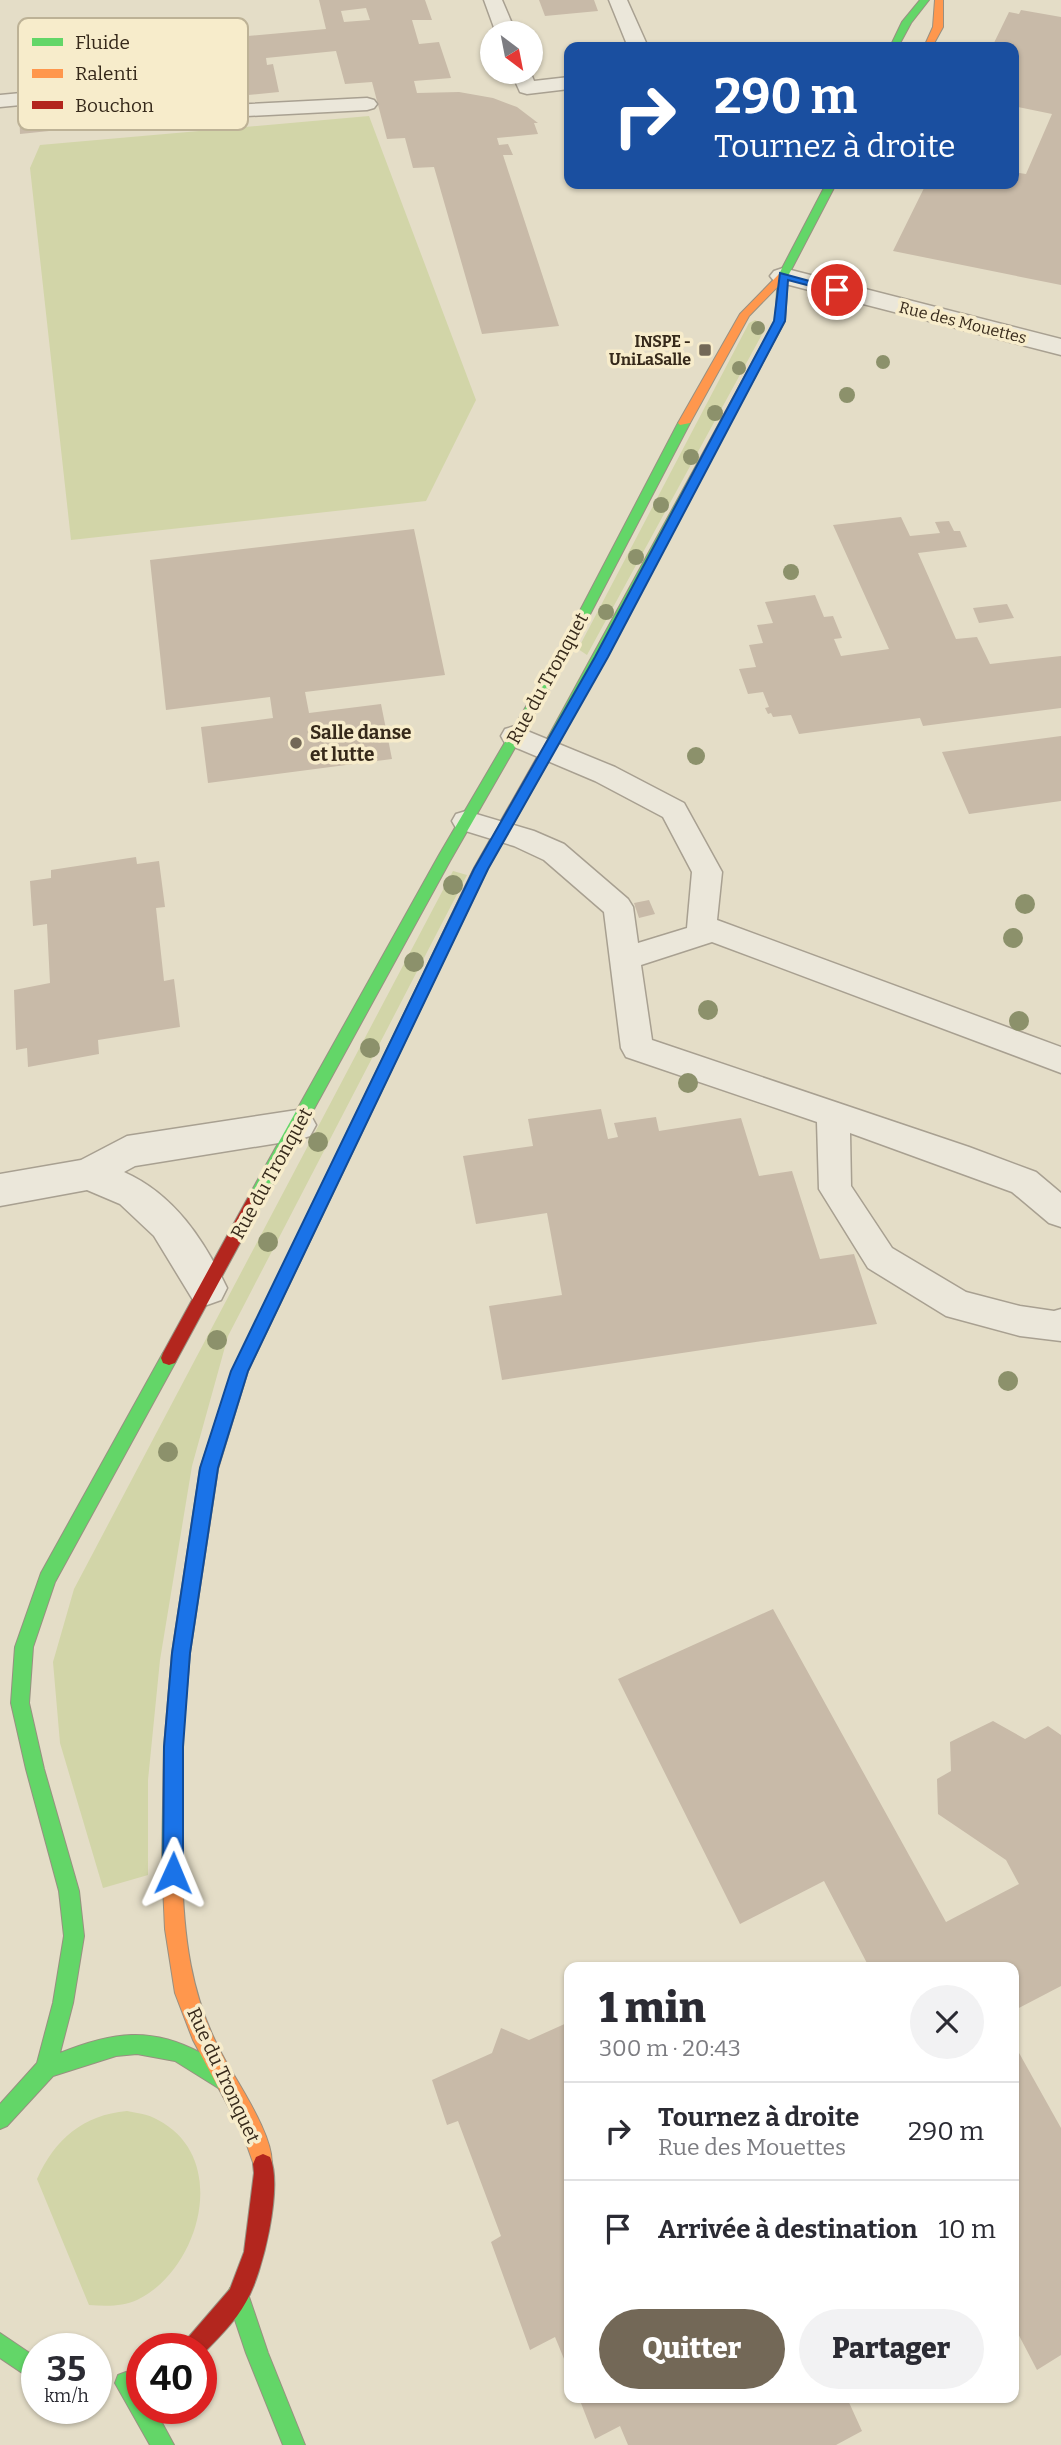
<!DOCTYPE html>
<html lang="fr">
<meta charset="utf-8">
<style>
:root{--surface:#fff;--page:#f2f2f3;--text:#2b2b33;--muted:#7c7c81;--line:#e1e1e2;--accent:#736857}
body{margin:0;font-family:Bitter,serif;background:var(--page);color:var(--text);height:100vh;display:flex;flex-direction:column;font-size:26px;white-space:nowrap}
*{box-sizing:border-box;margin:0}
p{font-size:23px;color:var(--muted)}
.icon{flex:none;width:38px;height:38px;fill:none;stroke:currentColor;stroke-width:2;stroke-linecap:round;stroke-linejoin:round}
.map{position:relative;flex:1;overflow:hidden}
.details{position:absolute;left:564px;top:1962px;width:455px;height:441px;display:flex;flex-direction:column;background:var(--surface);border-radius:14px;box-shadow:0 2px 5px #0004}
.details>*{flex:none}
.hud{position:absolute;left:564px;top:42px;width:455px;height:147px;border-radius:14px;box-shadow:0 2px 5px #0004;background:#1a4fa0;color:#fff;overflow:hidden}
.needle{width:46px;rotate:148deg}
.fabs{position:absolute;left:480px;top:21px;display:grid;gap:14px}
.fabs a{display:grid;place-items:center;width:63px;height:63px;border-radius:50%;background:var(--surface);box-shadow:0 2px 5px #0004;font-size:35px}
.speed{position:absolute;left:21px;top:2333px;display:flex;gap:14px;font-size:35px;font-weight:700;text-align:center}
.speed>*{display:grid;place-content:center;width:91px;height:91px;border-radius:50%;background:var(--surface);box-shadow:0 2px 5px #0004;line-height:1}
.speed small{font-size:18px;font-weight:400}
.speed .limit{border:10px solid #d22;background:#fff;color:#111}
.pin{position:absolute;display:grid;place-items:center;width:60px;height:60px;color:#fff;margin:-30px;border:4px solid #fff;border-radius:50%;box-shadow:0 2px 7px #0007}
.me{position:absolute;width:77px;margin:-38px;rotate:1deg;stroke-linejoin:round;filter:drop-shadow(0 0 5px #0008)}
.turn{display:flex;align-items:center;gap:24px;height:147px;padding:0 35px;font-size:32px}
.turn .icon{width:91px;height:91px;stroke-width:2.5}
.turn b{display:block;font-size:49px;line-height:60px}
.round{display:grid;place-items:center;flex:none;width:74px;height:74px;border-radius:37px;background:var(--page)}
.head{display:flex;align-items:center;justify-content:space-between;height:119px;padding:0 35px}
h1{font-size:42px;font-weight:800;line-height:52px}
.primary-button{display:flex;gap:14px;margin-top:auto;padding:14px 35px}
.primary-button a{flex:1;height:80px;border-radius:42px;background:var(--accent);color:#fff;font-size:28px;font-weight:800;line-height:80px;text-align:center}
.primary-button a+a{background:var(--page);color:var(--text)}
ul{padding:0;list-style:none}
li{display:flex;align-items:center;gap:21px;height:98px;padding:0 35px;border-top:2px solid var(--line)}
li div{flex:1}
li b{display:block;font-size:26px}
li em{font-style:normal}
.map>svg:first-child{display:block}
</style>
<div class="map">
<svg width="1061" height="2445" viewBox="0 0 1061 2445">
<rect width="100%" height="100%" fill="#e4ddc7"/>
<path fill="#d2d5a8" d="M369,116L476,400L426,501L71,540L30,168L40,145Z
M755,320L764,324L765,329L587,655L578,649L749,323Z
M453,871L467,875L228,1336L192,1466L160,1660L148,1780V1875L103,1888L60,1743L53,1662L74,1589Z
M127,2111C137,2113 148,2114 158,2120C231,2158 200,2270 137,2300C122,2307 105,2306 89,2305L37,2179C55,2139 83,2115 127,2111Z"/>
<path fill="#c8baa8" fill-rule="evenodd" d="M319,0H425L432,20H412L419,44L439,42L451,78L414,81L417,93L459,92L493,98L517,107L538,123H534L538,134L497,138L499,145L508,144L513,155H503L559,326L482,334L434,167L413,168L405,138L387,139L372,82L345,84L336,51L266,58L267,65L273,64L279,92L185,101L183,66L104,73L105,77L20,85L25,68L30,63L45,51L61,46L173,34L171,43L326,29ZM366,8L370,20L344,22L341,11Z
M539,0H594L598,11L545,16Z
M1021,10L1061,17V285L893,251L926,184H1013V172L1026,174L1052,114L1018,107L1013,119V47H992L1009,12L1019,14Z
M93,101L95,113L88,114V127L20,134L19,108Z
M901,517L910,536L940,533L935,522L949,521L954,531H960L967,547L918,553L956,639L977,637L990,664L1061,656V708L923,726L920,718L799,734L791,715L773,717L771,713L768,714L765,708L769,707L763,692L748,694L739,669L756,667L749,645L763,643L757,625L773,623L765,602L815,595L824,617L833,616L842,638L834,639L841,656L889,649L833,525Z
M414,529L445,675L305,692L309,713L381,704L392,759L208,783L201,727L273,718L270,697L166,710L150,560Z
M1007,604L1014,618L979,623L973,608Z
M1061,736V801L969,814L942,752Z
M136,857L137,864L159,861L165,907L156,908L164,981L174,979L180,1027L98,1040L99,1054L28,1067L27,1048L16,1050L14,990L50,983L47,924L33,926L30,881L51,878V870Z
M649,900L655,914L639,918L634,903Z
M601,1109L608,1139L618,1137L614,1123L656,1117L659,1131L741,1118L759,1176L792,1171L820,1259L854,1254L877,1324L502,1380L489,1306L562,1295L547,1213L476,1224L463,1156L533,1146L528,1119Z
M773,1609L946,1922L1019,1884L1006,1860L938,1814L937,1779L951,1771L950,1742L993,1721L1025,1739L1048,1726L1061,1735V1986L1013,2011V1967H869L824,1881L740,1924L618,1679Z
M569,2022V2371L555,2337L530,2350L491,2242L501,2236L458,2121L447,2125L432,2080L492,2053L501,2028L529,2040Z
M1013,2042L1061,2128V2355L1037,2370L1013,2324Z
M579,2398H847L862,2431L836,2445H628L620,2426L595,2439Z"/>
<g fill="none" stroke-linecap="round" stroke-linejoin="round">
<g stroke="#a8a091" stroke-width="3">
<path id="lane" d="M484,0H502L516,33H496Z
M609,0H627L648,47H628Z
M530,71L534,81L569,77V89L527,94L520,92L511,72Z
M106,85L171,108L367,98L374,100L377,104L374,108L367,110L169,120L104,97L0,107V95Z
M515,726L615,767L684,803L722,872L717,920L1061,1047V1073L712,942L641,965L652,1040L969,1147L1036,1172L1061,1193V1227L1049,1223L1012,1192L850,1133L851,1186L892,1248L966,1292L1020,1306L1054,1311L1061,1309V1341L1020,1336L946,1316L868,1268L819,1189L817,1122L626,1057L621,1048L604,912L544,860L514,846L456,828L452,821L456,814L466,811L534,831L564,844L628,899L633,907L638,943L687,928L692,872L663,817L595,781L505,743L501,736L505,729Z"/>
</g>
<g stroke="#a8a091" stroke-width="3">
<path id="street" d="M783,268L1061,339V355L774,281L770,276L774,271Z
M297,1110L310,1114L316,1125L310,1136L297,1140L135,1166L124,1172C174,1194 204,1240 227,1288L221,1300L207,1305L193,1300L154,1236L120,1204L87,1190L0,1206V1174L81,1160L127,1136Z"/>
</g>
<g stroke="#989081" stroke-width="2">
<path id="fast" d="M920,0H929L911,23L898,47H890L902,22Z
M826,184H836L788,276L785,321L561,739L559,742H549L547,739L775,321L778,276Z
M684,420L690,423L574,645L450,861L263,1202H251L249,1197L251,1192L439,855L562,645L678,423Z
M425,979L432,985L248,1371L218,1469L190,1653L182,1747V1864L179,1871L172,1874L165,1871L162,1864L164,1747L172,1653L200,1469L232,1371L418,985Z
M169,1351L175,1353L177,1358L175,1363L55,1582L33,1647L29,1703L44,1769L79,1891L84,1936L73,2003L60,2053C112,2032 151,2026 201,2053C213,2059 228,2069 233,2081L230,2088L223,2091L175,2061L137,2054L116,2056L53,2076L7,2126L0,2129V2104L37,2063L53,2003L64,1936L59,1891L26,1769L11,1703L15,1647L41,1573L163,1353Z
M238,2285L246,2288L268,2353L305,2445H283L246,2353L227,2296L230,2288Z
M0,2333L37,2358V2383L0,2358Z
M126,2372C142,2379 142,2393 142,2408H154L174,2445H150L115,2383L118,2375Z"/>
</g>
<g stroke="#989081" stroke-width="2">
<path id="slow" d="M935,0H943V27L932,47H924L933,27Z
M779,274L788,276L749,316L690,423L680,425L678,423L740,314Z
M554,734L561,739L488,868L432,985L425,991L420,989L418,985L474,868L549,736Z
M172,1854L179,1857L182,1864C183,1934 190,1998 225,2060C238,2083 281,2147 270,2171L263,2174L256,2171L243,2134L193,2040L175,1993L165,1929L162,1864L165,1857Z"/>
</g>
<g stroke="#989081" stroke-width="2">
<path id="jam" d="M257,1190L263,1192L265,1197L175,1363L169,1365L163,1363L161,1358L163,1353L251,1192Z
M263,2154L270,2157C283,2187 263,2273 246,2302C236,2321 216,2340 201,2356V2348H183L186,2340L230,2289L244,2252L254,2173L253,2164L256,2157Z"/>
</g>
<use href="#lane" fill="#ebe7da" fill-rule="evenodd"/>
<use href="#street" fill="#ebe7da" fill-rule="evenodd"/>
<use href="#fast" fill="#63d668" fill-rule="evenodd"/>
<use href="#slow" fill="#ff974d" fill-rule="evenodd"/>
<use href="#jam" fill="#b3261e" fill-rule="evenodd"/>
</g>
<g fill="#8c916b">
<circle cx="758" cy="328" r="7"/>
<circle cx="883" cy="362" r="7"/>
<circle cx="739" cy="368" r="7"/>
<circle cx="847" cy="395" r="8"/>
<circle cx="715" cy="413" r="8"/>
<circle cx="691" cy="457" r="8"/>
<circle cx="661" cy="505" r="8"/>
<circle cx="636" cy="557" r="8"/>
<circle cx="791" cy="572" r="8"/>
<circle cx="606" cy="612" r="8"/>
<circle cx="696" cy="756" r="9"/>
<circle cx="453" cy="885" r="10"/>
<circle cx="1025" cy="904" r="10"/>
<circle cx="1013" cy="938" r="10"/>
<circle cx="414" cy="962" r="10"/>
<circle cx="708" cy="1010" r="10"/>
<circle cx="1019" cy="1021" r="10"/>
<circle cx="370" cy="1048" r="10"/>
<circle cx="688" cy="1083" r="10"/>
<circle cx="318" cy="1142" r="10"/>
<circle cx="268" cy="1242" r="10"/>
<circle cx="217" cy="1340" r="10"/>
<circle cx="1008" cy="1381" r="10"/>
<circle cx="168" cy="1452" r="10"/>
</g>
<path fill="#1a73e8" stroke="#114b97" stroke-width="2" d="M780,273L843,290L837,293L788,280L785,321L608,657L488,869L248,1371L218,1468L190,1653L183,1747V1873L180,1880L173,1883L166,1880L163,1873L164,1747L172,1653L200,1468L231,1371L474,869L595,657L774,321Z"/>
<g fill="#736857" stroke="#f7eccb" stroke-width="2.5">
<rect x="698" y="343" width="14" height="14" rx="3.5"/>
<circle cx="296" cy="743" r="7"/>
</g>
<g text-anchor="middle" stroke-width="7" stroke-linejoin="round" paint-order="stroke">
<g font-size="16" fill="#36291a" stroke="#f7eccb">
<text transform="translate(963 322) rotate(14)" y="6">Rue des Mouettes</text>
</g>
<g font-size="16" font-weight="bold" fill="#36291a" stroke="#f7eccb" text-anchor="end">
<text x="691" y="347">INSPE -<tspan x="691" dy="18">UniLaSalle</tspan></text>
</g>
<g font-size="19" fill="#36291a" stroke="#f7eccb">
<text transform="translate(547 678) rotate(-61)" y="7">Rue du Tronquet</text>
<text transform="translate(271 1173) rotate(-61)" y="7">Rue du Tronquet</text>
<text transform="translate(224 2075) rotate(65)" y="7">Rue du Tronquet</text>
</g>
<g font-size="19" font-weight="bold" fill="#36291a" stroke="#f7eccb" text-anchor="start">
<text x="310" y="739">Salle danse<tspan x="310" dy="22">et lutte</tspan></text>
</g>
</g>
<rect x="18" y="18" width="230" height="112" rx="10" fill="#f7eccb" stroke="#bdb296" stroke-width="2"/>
<rect x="32" y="38" width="31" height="8" fill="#63d668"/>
<rect x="32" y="69" width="31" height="9" fill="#ff974d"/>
<rect x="32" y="101" width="31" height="8" fill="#b3261e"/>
<g font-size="19" fill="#36291a">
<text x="75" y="49">Fluide</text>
<text x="75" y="80">Ralenti</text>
<text x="75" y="112">Bouchon</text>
</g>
</svg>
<div class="fabs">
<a><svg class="needle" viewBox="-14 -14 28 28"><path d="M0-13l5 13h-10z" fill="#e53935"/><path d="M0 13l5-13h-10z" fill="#7c7c81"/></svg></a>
</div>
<div class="speed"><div>35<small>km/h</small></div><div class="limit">40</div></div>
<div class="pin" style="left:837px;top:290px;background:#d93025"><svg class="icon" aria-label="arrive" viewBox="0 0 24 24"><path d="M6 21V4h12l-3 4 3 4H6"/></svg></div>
<svg class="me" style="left:173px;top:1873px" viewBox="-20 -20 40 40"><path d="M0-17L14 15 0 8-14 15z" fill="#1a73e8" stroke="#fff" stroke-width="4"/></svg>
<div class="hud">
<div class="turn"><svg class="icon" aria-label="right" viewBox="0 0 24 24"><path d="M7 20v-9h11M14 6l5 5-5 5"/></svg><div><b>290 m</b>Tournez à droite</div></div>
</div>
<section class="details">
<div class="head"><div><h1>1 min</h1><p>300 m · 20:43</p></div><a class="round"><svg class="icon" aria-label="close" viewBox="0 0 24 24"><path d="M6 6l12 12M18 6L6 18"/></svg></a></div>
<ul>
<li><svg class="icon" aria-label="right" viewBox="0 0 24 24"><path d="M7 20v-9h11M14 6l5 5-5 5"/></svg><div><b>Tournez à droite</b><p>Rue des Mouettes</p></div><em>290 m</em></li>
<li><svg class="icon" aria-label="arrive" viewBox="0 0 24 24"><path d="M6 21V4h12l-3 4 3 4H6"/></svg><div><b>Arrivée à destination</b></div><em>10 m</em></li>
</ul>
<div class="primary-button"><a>Quitter</a><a>Partager</a></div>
</section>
</div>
